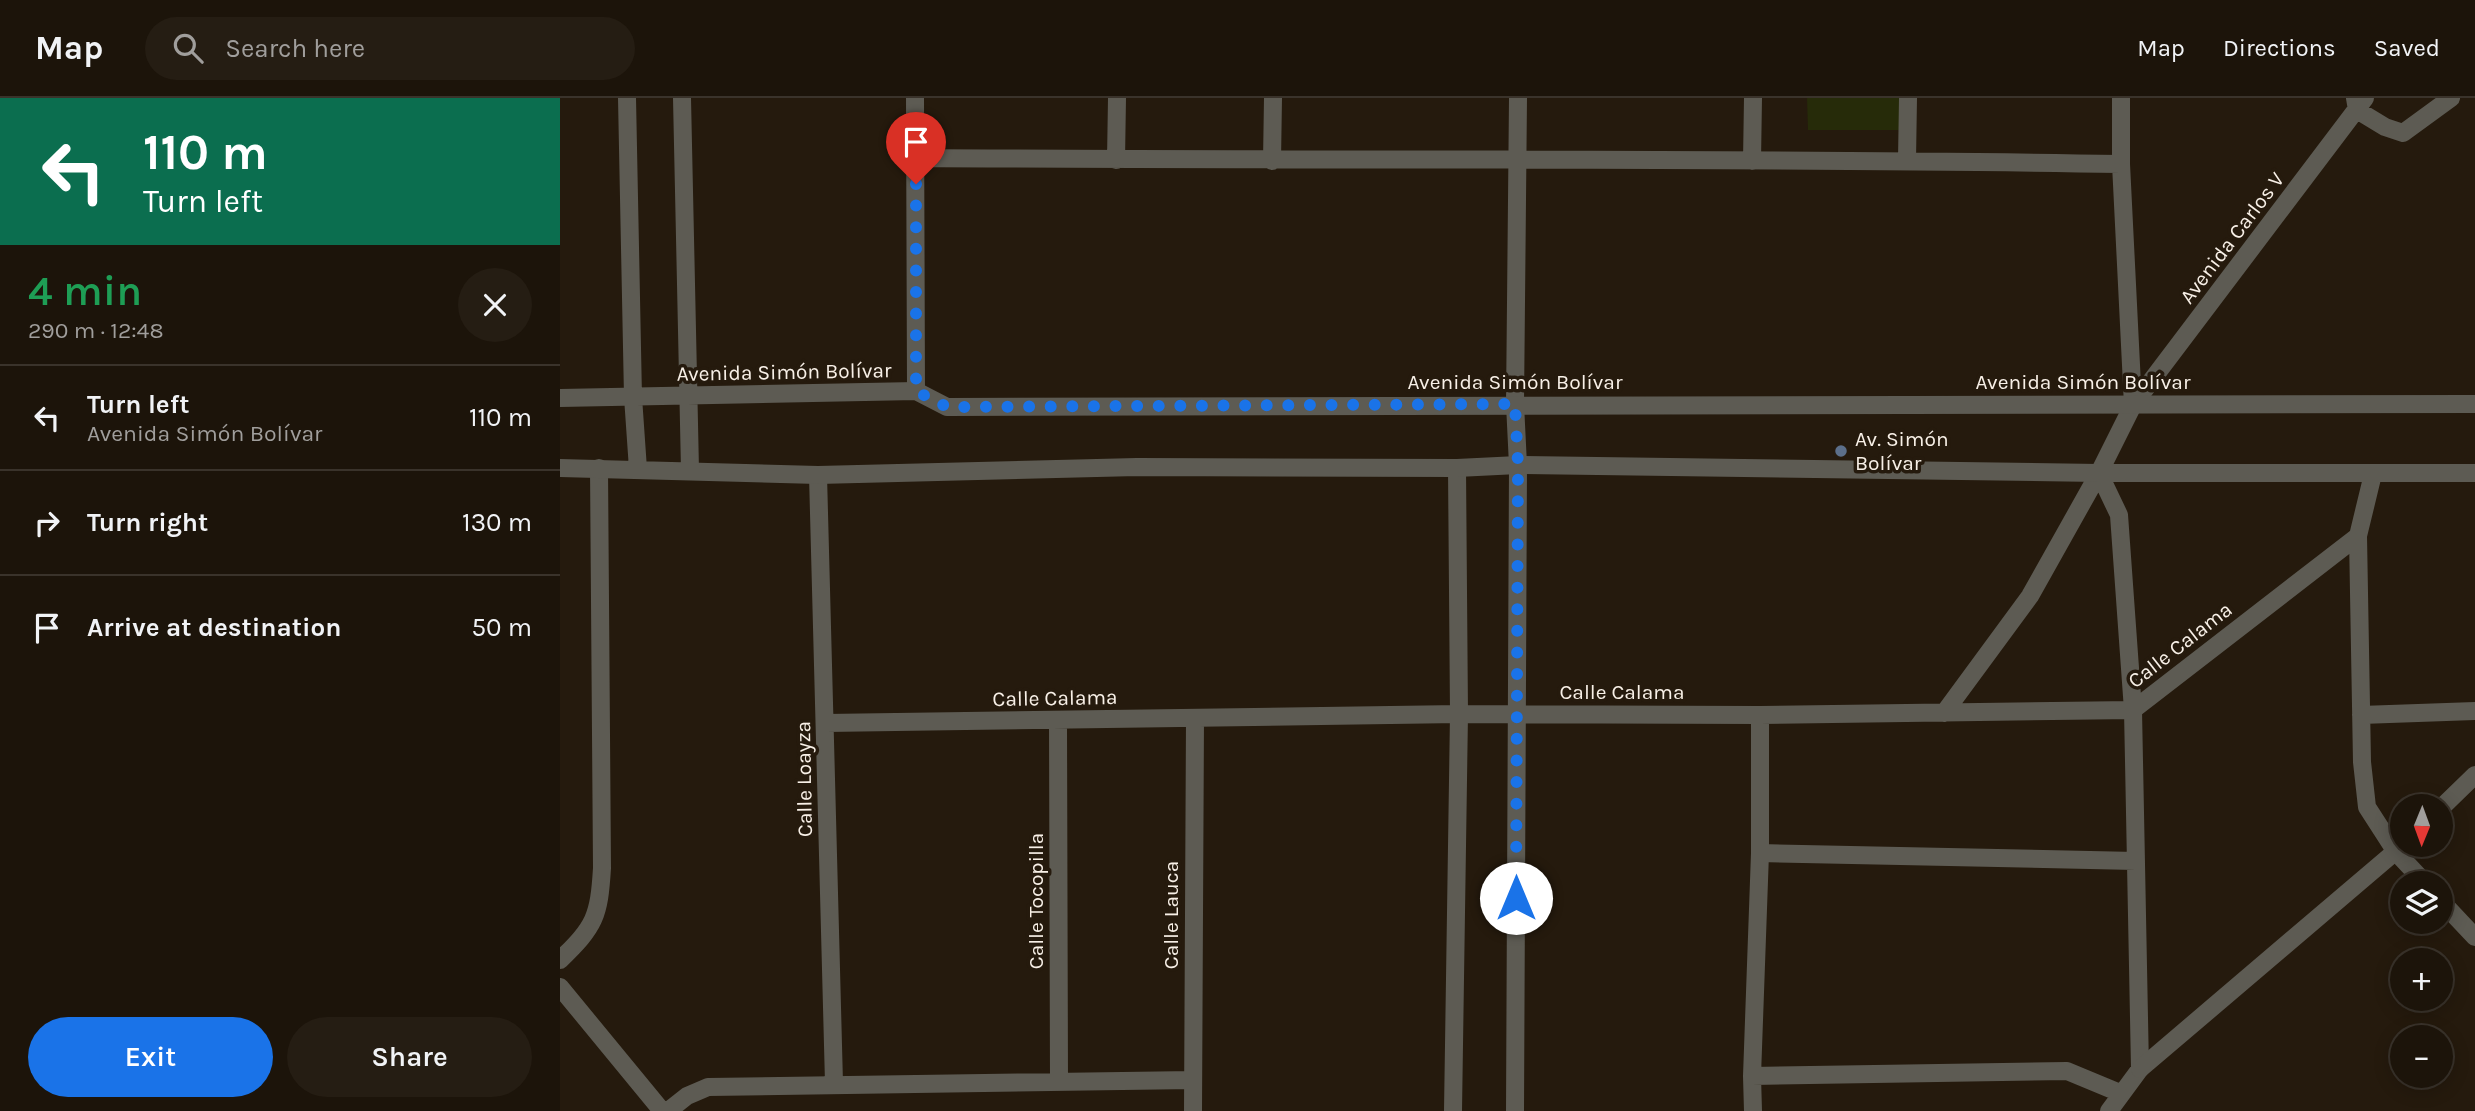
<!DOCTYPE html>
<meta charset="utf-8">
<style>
:root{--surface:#1c140a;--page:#251d13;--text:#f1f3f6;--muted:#a09e9c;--line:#3a332b;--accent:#1a73e8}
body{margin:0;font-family:Karla,sans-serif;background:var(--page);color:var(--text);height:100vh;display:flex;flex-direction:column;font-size:26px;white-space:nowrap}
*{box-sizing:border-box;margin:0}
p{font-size:23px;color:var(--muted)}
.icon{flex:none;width:38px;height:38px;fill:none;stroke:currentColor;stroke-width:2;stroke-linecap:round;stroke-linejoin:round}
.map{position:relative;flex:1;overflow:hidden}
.side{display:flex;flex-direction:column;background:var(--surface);width:560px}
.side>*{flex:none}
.top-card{background:#0b6e4f;color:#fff;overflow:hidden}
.needle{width:46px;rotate:181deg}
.tools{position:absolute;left:1830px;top:696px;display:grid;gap:14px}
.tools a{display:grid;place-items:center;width:63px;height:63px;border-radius:50%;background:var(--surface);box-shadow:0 4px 18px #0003,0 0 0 2px var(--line);font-size:35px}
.pin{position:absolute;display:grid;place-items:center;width:60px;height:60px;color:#fff;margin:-72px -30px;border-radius:50% 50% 50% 0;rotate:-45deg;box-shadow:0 0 7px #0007}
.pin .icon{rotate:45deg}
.me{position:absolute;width:77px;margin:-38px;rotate:0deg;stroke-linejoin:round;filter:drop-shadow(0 0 5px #0008)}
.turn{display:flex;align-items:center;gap:24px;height:147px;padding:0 28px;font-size:32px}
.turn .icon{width:91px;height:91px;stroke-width:2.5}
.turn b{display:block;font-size:49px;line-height:60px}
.round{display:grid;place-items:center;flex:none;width:74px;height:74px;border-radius:37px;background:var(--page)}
.overview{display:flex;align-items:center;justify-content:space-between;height:119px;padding:0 28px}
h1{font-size:42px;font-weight:600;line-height:52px;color:#1e9e55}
.cta{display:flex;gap:14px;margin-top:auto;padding:14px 28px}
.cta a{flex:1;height:80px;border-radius:42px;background:var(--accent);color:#fff;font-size:28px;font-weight:600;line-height:80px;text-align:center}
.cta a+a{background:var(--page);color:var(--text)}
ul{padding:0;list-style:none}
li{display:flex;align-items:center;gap:21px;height:105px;padding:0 28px;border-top:2px solid var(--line)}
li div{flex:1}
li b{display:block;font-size:26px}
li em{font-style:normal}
header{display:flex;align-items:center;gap:42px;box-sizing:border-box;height:98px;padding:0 35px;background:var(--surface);border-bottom:2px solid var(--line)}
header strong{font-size:33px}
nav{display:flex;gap:38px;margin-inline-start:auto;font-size:24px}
.search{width:490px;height:63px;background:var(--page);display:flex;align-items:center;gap:18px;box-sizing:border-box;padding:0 24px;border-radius:38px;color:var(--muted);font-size:26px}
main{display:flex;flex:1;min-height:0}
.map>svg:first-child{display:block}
</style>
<header>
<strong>Map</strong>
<div class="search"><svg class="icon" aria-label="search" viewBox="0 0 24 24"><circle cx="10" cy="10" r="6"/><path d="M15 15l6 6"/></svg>Search here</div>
<nav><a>Map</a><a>Directions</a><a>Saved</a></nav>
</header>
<main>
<section class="side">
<div class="top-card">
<div class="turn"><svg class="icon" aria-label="left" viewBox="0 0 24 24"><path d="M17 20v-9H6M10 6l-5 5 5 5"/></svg><div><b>110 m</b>Turn left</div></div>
</div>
<div class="overview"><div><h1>4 min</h1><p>290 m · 12:48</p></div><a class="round"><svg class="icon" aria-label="close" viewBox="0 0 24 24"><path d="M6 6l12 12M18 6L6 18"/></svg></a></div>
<ul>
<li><svg class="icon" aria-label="left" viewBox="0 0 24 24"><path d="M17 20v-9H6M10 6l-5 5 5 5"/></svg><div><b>Turn left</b><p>Avenida Simón Bolívar</p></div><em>110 m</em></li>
<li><svg class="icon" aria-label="right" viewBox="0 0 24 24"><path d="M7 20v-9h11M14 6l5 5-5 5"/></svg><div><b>Turn right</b></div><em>130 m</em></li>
<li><svg class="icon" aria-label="arrive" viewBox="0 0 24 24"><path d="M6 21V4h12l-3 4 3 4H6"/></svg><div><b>Arrive at destination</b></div><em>50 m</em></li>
</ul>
<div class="cta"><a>Exit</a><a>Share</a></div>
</section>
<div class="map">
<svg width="1915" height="1013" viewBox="0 0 1915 1013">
<rect width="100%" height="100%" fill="#251a0d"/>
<path fill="#262b09" d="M1247,0H1339V32H1248Z"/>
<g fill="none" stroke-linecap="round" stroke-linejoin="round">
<path stroke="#5d5b53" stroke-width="18" d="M355,0L356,293
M1561,0V66L1573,307
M1795,0L1797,12L1825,29L1843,35L1891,0
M355,60C757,63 1159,59 1561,66
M556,62L557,0
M1347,62L1348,0
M712,63L713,0
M1192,63L1193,0
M1813,376L1798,438L1802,664L1807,709L1836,754L1866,786
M258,377L274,985
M1384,615L1470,498L1539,375
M1801,617L1915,613
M498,623L499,983
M266,625L899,616L1200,617L1573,612L1798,438
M1200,755L1576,763
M1881,803L1915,839
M0,862C35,828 39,819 42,770L39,370
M0,889L102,1013
M1192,978L1507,973L1560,995
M108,1013L127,998L148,989L633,982
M633,1013L635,621
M893,1013L899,616L897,370
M955,1013L958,367L955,306L958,0
M1193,1013L1192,978L1200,755V617
M1549,1013L1580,971L1573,612L1559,417L1539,375L1573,307L1805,0"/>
<path stroke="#5d5b53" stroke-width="18" d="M67,0L73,299L78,371
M122,0L130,372
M0,300L356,293L387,309L1915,306
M0,370L258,377L577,369L897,370L958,367L1539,375H1915
M1881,710L1915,677
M1580,971L1843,747"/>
</g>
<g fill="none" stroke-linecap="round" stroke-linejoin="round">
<path stroke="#1a73e8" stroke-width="12" stroke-dasharray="0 21.6" d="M356,86V293L387,309L955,306L958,367L956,800"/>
</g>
<circle fill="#5c6f8a" stroke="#251a0d" stroke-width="2.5" cx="1281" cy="353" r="7"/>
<g text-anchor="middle" stroke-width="7" stroke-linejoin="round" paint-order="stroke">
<g font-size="21" fill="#f8f0e7" stroke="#251a0d">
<text transform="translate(1672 140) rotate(-53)" y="7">Avenida Carlos V</text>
<text transform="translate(224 274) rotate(-1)" y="7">Avenida Simón Bolívar</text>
<text x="955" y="291">Avenida Simón Bolívar</text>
<text x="1523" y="291">Avenida Simón Bolívar</text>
<text transform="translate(1620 547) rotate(-38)" y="7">Calle Calama</text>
<text x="1062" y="601">Calle Calama</text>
<text transform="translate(495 600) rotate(-1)" y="7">Calle Calama</text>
<text transform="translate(244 681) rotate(-91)" y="7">Calle Loayza</text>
<text transform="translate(476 803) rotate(-90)" y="7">Calle Tocopilla</text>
<text transform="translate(611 817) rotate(-90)" y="7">Calle Lauca</text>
</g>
<g font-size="21" fill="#f8f0e7" stroke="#251a0d" text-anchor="start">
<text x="1295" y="348">Av. Simón<tspan x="1295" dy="24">Bolívar</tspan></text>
</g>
</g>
</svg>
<div class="tools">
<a><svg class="needle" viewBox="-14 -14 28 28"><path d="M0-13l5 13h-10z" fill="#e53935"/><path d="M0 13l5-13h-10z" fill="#a09e9c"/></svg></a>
<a><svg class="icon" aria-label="layers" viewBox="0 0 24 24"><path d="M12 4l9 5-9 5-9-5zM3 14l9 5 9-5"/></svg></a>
<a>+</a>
<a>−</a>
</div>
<div class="pin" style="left:356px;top:86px;background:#d93025"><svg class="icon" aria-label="arrive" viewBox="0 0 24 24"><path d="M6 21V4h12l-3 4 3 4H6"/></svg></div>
<svg class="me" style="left:956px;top:800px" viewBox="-20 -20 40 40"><circle r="19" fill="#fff"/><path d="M0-13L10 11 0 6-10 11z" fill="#1a73e8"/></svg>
</div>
</main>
